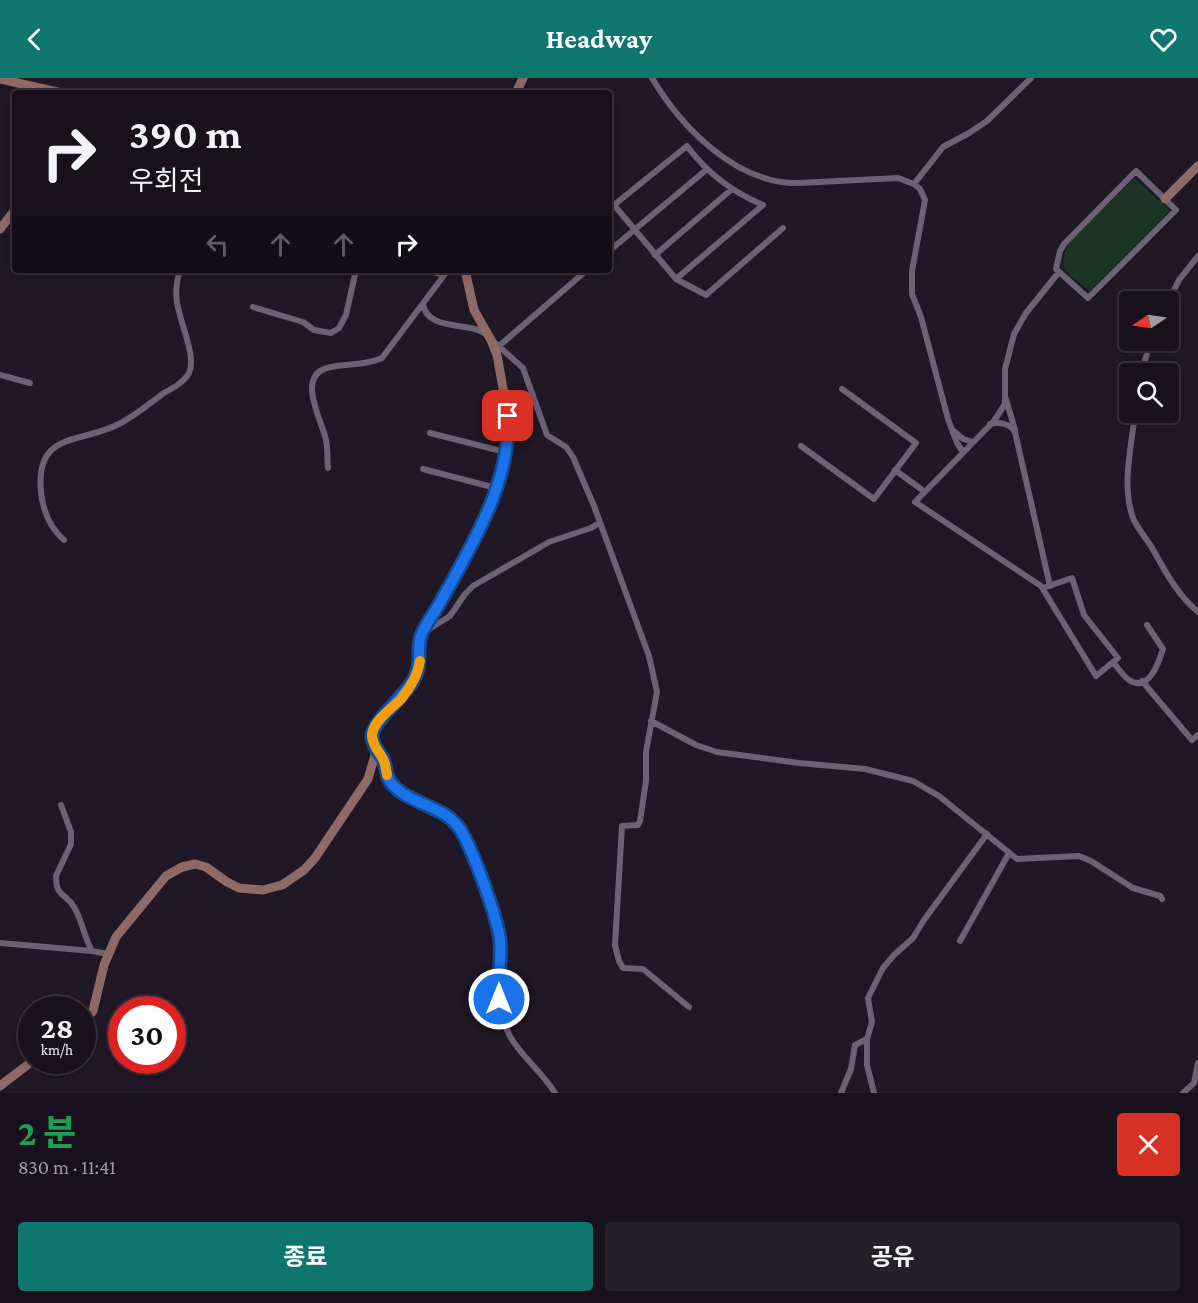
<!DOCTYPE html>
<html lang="ko">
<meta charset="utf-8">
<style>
:root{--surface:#18111d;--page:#251f2a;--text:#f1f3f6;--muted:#9f9da4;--line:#36313b;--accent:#0f766e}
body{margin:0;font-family:"Crimson Pro","Noto Sans KR",serif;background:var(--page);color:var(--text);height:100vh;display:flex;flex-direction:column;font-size:22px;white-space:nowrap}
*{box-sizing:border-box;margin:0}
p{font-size:20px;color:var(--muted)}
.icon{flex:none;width:33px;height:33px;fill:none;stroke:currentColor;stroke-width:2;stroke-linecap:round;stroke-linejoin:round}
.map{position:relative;height:1015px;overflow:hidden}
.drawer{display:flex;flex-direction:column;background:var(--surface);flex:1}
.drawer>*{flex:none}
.banner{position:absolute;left:12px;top:12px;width:600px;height:183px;border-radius:6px;box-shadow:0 3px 9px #0003,0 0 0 2px var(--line);background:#18111d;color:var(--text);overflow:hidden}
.needle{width:39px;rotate:257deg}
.fabs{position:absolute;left:1119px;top:213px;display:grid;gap:12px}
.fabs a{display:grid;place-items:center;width:60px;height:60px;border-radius:6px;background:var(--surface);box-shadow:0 3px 9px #0003,0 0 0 2px var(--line);font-size:30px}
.speed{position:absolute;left:18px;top:918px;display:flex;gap:12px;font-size:30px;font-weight:700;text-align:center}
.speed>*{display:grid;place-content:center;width:78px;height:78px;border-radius:50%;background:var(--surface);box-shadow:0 3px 9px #0003,0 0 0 2px var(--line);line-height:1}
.speed small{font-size:15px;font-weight:400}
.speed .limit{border:9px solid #d22;background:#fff;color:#111}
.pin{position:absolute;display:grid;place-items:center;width:51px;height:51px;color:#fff;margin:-26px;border-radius:12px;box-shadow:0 3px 9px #0006}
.me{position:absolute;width:66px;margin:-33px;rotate:0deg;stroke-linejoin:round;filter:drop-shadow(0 0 4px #0008)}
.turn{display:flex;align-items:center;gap:21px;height:126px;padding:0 18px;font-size:27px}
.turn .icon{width:78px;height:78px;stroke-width:2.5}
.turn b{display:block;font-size:42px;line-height:51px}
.lanes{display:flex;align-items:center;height:57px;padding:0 18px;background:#0003;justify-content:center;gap:30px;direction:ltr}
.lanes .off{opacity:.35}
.round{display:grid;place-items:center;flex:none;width:63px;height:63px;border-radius:6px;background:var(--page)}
.overview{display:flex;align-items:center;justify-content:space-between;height:102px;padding:0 18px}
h1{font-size:36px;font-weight:700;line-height:45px;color:#1e9e55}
.action{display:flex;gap:12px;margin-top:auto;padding:12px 18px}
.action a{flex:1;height:69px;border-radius:6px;background:var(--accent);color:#fff;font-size:24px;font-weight:700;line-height:69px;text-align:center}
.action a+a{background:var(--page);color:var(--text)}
header{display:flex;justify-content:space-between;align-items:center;height:78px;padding:0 18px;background:var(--accent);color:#fff;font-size:27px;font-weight:700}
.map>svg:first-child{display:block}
</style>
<header><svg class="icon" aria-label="back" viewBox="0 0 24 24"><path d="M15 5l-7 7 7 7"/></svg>Headway<svg class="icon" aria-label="heart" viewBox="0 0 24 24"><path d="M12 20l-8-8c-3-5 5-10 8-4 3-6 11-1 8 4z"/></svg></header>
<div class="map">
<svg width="1198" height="1015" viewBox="0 0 1198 1015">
<rect width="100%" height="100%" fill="#201727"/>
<path fill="#1a3523" d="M1135,100L1170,133L1090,213C1071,197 1054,192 1069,165Z"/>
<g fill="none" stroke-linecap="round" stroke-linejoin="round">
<path stroke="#6d6175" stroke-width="6" d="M652,0C681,49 736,106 798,105L898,100L914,106L920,111L925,122L912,193V216L921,239L948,341L957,365L963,374
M1136,93L1176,132L1088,220L1056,191L1060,173L1064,166Z
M914,106L943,69L969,55L987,43L1031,0
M609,173L706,92
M655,177L732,111
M427,192L444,197
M676,201L763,127C732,114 707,95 687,68L614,127L676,201L706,217L783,150
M1168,224L1179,202L1198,178
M423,226C426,249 458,246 475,251C479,252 484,255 488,257
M253,229L303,244L314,252L331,255L339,250L346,237L356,192
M494,264L523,290L547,357L566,369L573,379L594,428L649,578L657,614L646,674V703L640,743L638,747L622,748L615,867L619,883L623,890L643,891L689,929
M499,268L587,192
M1141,296L1151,262
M0,297L30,305
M1006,321L1015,352
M1135,334C1132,368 1121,406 1133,440C1138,452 1149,463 1155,475C1167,497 1179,518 1198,534
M990,346C999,344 1010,345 1015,354L1050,508
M955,354L963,361L973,364
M430,355L505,374
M801,368L874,421L916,365L842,311
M328,390C327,381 328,371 326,362C322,342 296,299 327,290C345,285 365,288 382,280L448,192
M423,391L496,410
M895,392L925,414
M64,462C49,449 43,433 41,414C35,353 80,366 119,346C135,338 150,325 164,315C173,310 184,304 189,295C197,279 179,242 177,224C175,213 177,202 180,192
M1043,510L1072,500L1084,537L1118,580L1096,598L1041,508L915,424L994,343L1005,326V291L1014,256L1026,235L1059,194
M423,555L450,538L465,516L473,508L549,464L591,450L599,445
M1113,584C1118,590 1123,598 1129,602C1149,615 1159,584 1163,571L1147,547
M1142,603L1192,662L1198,657
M651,643L696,667L717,674L799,685L865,691L913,703L939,718L1017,781L1079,778L1091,783L1133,810L1160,818L1162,821
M375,669L382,680L387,699L393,708L444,736L459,750L477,790L498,854C505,890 491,926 511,960C523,980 543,995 555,1015
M61,727L71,754V766L56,798C56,820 65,814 74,829C82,842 84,859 92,873
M960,863L1009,775
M0,865L92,873L108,876
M841,1015L851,991L855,967L867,961
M874,1015L867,987V961L872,944L868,920L883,890L894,877L913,860L924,842L987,756
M1183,1015L1194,1005L1198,985"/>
<path stroke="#8e6966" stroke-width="9" d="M0,1L62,15
M516,15L523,0
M1165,121L1198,88
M0,151L15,132
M82,945L93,933L104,887L116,859L166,798L182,789L195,786L206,789L227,804L239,810L263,812L282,807L304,792L315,780L368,701L375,677L373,653L380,642L401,620L414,602L420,588L422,555L488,433L508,363V338L497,277L491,262L474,232L465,192
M0,1008L34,982"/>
</g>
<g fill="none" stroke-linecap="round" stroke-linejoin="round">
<g stroke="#114b97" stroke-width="15">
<path id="route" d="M499,921C497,901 502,881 500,862C497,838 473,772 460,751C444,727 410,727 392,706C385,699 387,689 383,681C378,673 372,667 372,657C373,644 405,617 413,603C424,584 415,570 422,555C427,544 435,534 441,523C472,467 511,404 508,338"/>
</g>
<use href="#route" stroke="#1a73e8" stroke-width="10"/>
<path stroke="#f59e0b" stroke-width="10" d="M387,697C386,693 386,688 384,683C380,674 373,669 372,658C372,643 392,631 401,621C410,610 418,597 420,583"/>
</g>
</svg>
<div class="fabs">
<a><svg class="needle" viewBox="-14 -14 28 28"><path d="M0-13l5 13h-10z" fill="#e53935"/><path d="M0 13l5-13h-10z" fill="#9f9da4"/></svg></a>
<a><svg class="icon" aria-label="search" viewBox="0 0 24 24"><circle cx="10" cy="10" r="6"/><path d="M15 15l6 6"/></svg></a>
</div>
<div class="speed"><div>28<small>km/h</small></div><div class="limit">30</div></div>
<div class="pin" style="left:508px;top:338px;background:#d93025"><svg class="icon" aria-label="arrive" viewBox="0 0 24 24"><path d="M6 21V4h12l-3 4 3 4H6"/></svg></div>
<svg class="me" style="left:499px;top:921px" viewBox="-20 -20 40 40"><circle r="17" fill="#1a73e8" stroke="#fff" stroke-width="3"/><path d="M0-11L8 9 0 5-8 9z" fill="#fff"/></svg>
<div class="banner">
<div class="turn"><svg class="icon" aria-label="right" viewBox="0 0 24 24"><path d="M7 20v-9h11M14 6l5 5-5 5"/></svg><div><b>390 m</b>우회전</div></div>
<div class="lanes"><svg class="icon off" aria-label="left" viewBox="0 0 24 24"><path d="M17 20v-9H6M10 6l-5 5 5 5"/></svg><svg class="icon off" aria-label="ahead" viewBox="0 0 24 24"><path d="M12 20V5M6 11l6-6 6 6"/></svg><svg class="icon off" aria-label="ahead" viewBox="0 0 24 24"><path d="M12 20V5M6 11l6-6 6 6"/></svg><svg class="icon" aria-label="right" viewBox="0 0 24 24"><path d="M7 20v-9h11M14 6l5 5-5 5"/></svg></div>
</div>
</div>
<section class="drawer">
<div class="overview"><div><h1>2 분</h1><p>830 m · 11:41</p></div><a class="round" style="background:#d93025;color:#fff"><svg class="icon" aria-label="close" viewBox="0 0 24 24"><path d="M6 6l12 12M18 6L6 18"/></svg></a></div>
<div class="action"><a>종료</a><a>공유</a></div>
</section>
